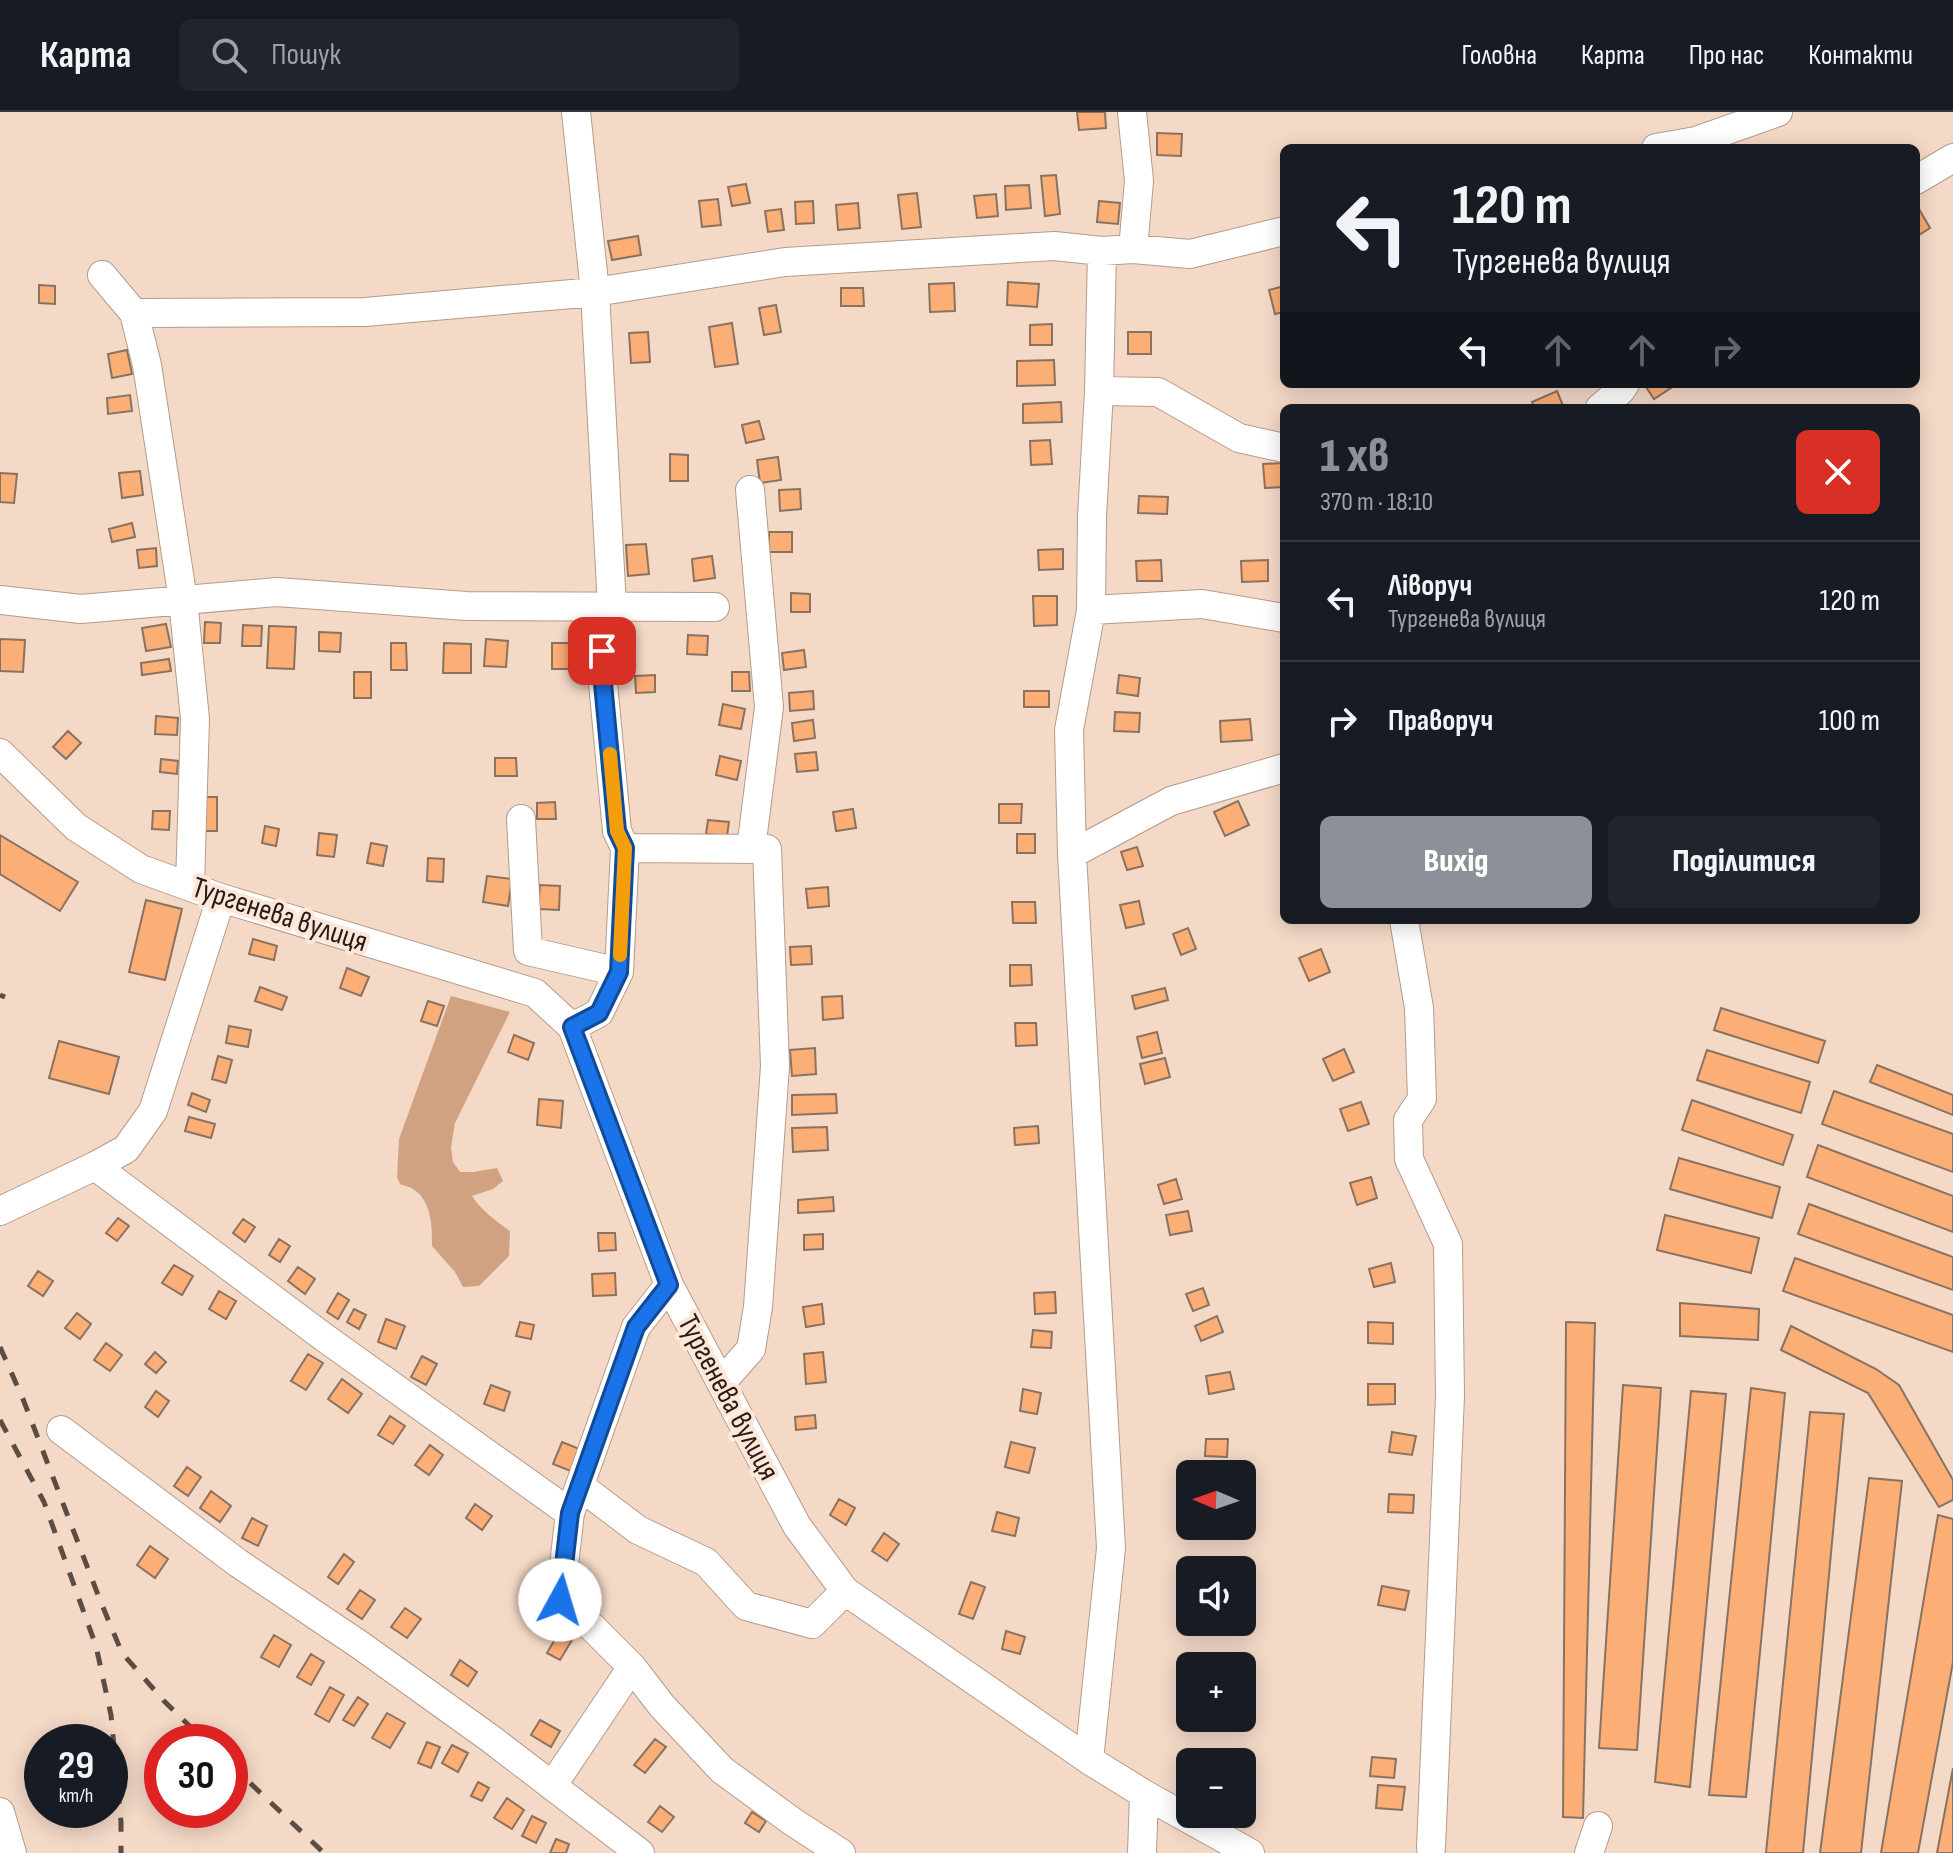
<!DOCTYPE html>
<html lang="uk">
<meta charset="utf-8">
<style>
:root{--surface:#171b24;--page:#20242c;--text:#f1f3f6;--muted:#9ea1a6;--line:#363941;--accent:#8c9099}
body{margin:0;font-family:"Sofia Sans Condensed",sans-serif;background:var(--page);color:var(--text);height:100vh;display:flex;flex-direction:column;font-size:30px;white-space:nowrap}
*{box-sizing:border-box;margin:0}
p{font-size:26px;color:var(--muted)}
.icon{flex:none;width:44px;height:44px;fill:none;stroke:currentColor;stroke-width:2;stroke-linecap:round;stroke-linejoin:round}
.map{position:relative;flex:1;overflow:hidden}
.sheet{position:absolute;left:1280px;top:292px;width:640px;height:520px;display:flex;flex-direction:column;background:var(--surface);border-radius:12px;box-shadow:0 4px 20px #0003}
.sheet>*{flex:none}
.top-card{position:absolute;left:1280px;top:32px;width:640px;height:244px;border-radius:12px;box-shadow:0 4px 20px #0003;background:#171b24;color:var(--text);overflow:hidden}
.needle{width:52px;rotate:272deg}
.tools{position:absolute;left:1176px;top:1348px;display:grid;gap:16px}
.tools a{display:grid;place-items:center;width:80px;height:80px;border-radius:12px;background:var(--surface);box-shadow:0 4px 20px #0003;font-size:40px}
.speed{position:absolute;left:24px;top:1612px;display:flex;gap:16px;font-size:40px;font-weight:700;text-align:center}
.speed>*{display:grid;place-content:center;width:104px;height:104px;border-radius:50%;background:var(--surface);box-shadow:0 4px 20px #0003;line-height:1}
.speed small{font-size:20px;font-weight:400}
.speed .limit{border:12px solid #d22;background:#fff;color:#111}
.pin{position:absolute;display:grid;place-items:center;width:68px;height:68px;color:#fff;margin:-34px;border-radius:16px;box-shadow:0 4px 12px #0006}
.me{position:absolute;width:88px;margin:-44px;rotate:6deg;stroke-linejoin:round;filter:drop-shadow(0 0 6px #0008)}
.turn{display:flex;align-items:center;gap:28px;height:168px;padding:0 40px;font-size:36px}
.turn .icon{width:104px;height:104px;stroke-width:2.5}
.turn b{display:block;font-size:56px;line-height:68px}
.lanes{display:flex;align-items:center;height:76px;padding:0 40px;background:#0003;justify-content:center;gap:40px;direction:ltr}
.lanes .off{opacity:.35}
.round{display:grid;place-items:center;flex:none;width:84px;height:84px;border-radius:12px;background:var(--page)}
.headline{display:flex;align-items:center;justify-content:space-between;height:136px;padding:0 40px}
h1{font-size:48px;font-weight:800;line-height:60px;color:var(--accent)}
.button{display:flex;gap:16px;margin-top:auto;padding:16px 40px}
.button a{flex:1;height:92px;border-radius:12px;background:var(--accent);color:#fff;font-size:32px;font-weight:800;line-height:92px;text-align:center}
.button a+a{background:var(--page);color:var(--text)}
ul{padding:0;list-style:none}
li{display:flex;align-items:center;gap:24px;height:120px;padding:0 40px;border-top:2px solid var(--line)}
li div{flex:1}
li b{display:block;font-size:30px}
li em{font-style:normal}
header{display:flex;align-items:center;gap:48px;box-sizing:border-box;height:112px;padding:0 40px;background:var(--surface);border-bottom:2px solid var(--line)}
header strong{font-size:38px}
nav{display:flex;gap:44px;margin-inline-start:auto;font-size:28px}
.search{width:560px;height:72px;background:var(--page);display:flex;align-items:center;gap:20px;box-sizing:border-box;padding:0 28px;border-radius:12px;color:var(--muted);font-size:30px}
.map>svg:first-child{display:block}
</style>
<header>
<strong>Карта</strong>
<div class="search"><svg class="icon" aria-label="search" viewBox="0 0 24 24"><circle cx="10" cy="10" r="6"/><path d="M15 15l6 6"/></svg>Пошук</div>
<nav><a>Головна</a><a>Карта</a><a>Про нас</a><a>Контакти</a></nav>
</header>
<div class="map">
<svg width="1953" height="1741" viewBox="0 0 1953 1741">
<rect width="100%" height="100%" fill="#f5d9c7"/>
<path fill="#d0a281" d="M451,884L510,900L455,1011L451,1035L453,1050L460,1060H473L497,1056L503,1069L493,1077L472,1084C482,1099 496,1109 510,1119L509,1144L479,1174L463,1175L455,1160L432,1134C432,1114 432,1089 413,1077C409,1074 404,1074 400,1072L397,1065L399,1027Z"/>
<path fill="#fcae77" stroke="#8a7261" stroke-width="2" d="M1077,0H1105L1106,16L1079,18Z
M1157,21L1182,22L1181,44L1157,43Z
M1056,63L1060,102L1045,104L1041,64Z
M746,72L750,91L732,94L728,75Z
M1029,73L1031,96L1006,98L1005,74Z
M917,81L921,115L902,117L898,83Z
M996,82L998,104L977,106L974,84Z
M718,87L721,113L702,115L699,89Z
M813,89L814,111L796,112L795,90Z
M1099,89L1120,91L1118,112L1097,110Z
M858,91L860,116L838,118L836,93Z
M781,97L784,118L768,120L765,99Z
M1919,97L1930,116L1916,125V99Z
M638,124L641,143L612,148L608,129Z
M1008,170L1039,172L1037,195L1007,193Z
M954,171L955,199L930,200L929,172Z
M39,173L55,174V192L39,191Z
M1284,174V200L1275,202L1269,178Z
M841,176H863L864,194H841Z
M776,193L781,220L764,223L759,196Z
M732,211L738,252L715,255L709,215Z
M1052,212V233H1030V213Z
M648,220L650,250L631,251L629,221Z
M1128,220H1151V242H1128Z
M127,238L132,262L112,266L108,242Z
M1054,248L1055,273L1017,274V249Z
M1644,272H1677L1654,287Z
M1557,279L1564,296H1535L1532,290Z
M130,283L132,299L108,302L107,286Z
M1061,290L1062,310L1023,311V292Z
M759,309L764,327L746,331L742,313Z
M1050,328L1052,352L1031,353L1030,329Z
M670,342L688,343V369H670Z
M778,345L781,368L760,371L757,348Z
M1284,351V375L1265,376L1263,352Z
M140,359L143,383L122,386L119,361Z
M0,361L17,362L14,391L0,390Z
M800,377L801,397L780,399L779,378Z
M1139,384L1168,385L1167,402L1138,401Z
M132,411L135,425L112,430L109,417Z
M769,420H792V440H769Z
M646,432L649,462L628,464L626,433Z
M156,436L157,454L139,456L137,438Z
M1063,437V457L1039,458L1038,438Z
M712,444L715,466L694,469L692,447Z
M1161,448L1162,469H1137L1136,449Z
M1268,448V469L1242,470L1241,449Z
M791,481L810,482V500H791Z
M1033,484H1057V513L1034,514Z
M205,510L221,511L220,531H204Z
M166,512L171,535L146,539L142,516Z
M243,513L262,514L261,534H242Z
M269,514L296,515L294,557L267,556Z
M319,520L341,521L340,540L319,539Z
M688,523L708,524L707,543L687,542Z
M0,527L25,528L23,560L0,559Z
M486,527L508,529L506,555L484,554Z
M391,531H406L407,558H391Z
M444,531L471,532V561H443Z
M552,531H574V557H552Z
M804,538L806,555L784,558L782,541Z
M169,547L171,559L142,563L141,551Z
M354,560H371V586H354Z
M732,560H749L750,579H732Z
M655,563V580L636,581L635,564Z
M1119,563L1140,566L1138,584L1117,581Z
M813,579L814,597L790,599L789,581Z
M1024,579H1049V595H1024Z
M723,592L745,597L741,617L719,613Z
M1115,600L1140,601L1139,620L1114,619Z
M156,604L178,606L177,623L155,622Z
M1250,607L1252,628L1221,630L1220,609Z
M813,608L815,626L794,629L792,611Z
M68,619L81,631L66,647L53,635Z
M816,640L818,658L797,660L795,642Z
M720,644L741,649L737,668L716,663Z
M495,646H516L517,664H495Z
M161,647L178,649L177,662L160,660Z
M204,685H217V719H203Z
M1238,689L1249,713L1225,724L1214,700Z
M555,690L556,707H537V691Z
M999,692H1022L1021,711H999Z
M853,697L856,716L836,719L833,700Z
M153,699H170L169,718L152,717Z
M708,708L729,710L727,724L706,722Z
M265,714L279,717L276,734L262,731Z
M319,721L337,723L334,745L317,743Z
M1017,722H1035V741H1017Z
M0,723L78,770L60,799L0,762Z
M371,731L387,734L383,754L367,751Z
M1137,735L1143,754L1127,758L1121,740Z
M428,746L444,747L443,770L427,769Z
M487,764L512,767L508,794L483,790Z
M540,773L560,774L559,798L538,797Z
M828,775L829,794L808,796L806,777Z
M146,788L182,797L165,868L129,860Z
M1139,789L1144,812L1126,816L1120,793Z
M1012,790H1035L1036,811H1013Z
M1188,816L1196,837L1181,843L1173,822Z
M253,827L277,834L274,848L249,842Z
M811,834L812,852L791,853L790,835Z
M1321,837L1330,860L1309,869L1299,846Z
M1010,853H1031L1032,873L1010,874Z
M347,856L369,865L361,884L340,876Z
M260,875L287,885L282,898L255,889Z
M1165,876L1168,888L1135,897L1132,884Z
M842,884L843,906L823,908L822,885Z
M428,889L444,894L437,914L421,909Z
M1721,896L1825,929L1818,951L1714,918Z
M1015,911H1036L1037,933L1016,934Z
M229,914L251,918L248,935L226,931Z
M1157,920L1162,941L1142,946L1137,925Z
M514,923L534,931L528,948L508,940Z
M59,929L119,945L109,982L49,966Z
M815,936L816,962L792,964L790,938Z
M1344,937L1354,960L1333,969L1323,947Z
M1707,938L1810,970L1801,1001L1697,968Z
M218,944L232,948L226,971L212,967Z
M1165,946L1170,965L1145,972L1140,952Z
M1877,953L1953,983V1003L1870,970Z
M1834,979L1953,1022V1060L1822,1012Z
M192,981L210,988L206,1000L188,993Z
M836,982L837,1001L792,1003V983Z
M539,987L563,989L561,1016L537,1013Z
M1692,988L1793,1023L1783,1053L1682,1018Z
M1361,990L1369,1012L1348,1019L1340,997Z
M189,1005L215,1012L211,1026L185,1019Z
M1038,1014L1039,1031L1015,1033L1014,1016Z
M827,1015L828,1038L793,1040L792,1016Z
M1818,1033L1953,1084V1120L1807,1065Z
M1679,1046L1780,1075L1772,1106L1670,1077Z
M1371,1065L1377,1086L1357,1093L1350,1071Z
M1176,1067L1182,1087L1164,1092L1158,1073Z
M833,1085L834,1099L798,1101V1088Z
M1809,1092L1953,1145V1178L1798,1122Z
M1188,1099L1192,1119L1170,1123L1166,1103Z
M1665,1103L1759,1126L1751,1161L1657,1138Z
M118,1106L129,1114L117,1129L106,1121Z
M243,1107L255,1115L245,1130L233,1121Z
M598,1121H615L616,1138L599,1139Z
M823,1122V1137L804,1138V1123Z
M279,1127L290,1134L280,1150L269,1143Z
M1795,1146L1953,1203V1240L1783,1179Z
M1391,1151L1395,1170L1374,1175L1369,1157Z
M174,1153L193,1164L182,1183L162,1171Z
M298,1155L315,1167L305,1182L288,1169Z
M38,1159L53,1169L43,1184L28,1174Z
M615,1161L616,1183L593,1184L592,1162Z
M1203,1176L1209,1193L1193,1199L1186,1182Z
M219,1179L236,1189L226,1207L209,1197Z
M1055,1180L1056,1201L1035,1202L1034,1181Z
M338,1181L349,1188L338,1207L327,1200Z
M1680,1191L1759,1197L1758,1228L1680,1224Z
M822,1192L824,1212L806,1215L803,1195Z
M354,1197L366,1203L359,1217L347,1210Z
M77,1201L91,1212L80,1227L65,1216Z
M1217,1204L1223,1220L1201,1229L1195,1214Z
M386,1207L405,1214L396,1237L378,1230Z
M520,1210L534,1213L531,1227L516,1224Z
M1368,1210L1393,1211V1232L1368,1231Z
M1566,1210L1595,1211L1583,1706L1563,1705Z
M1791,1214L1876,1257L1899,1273L1953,1368V1388L1939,1395L1868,1281L1781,1238Z
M1033,1218L1052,1220L1051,1236L1031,1235Z
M106,1231L122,1243L110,1259L94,1248Z
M155,1240L166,1250L156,1261L145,1252Z
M823,1240L826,1270L806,1272L804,1242Z
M308,1242L323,1251L306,1278L291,1269Z
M422,1244L437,1252L426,1273L411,1265Z
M1230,1260L1234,1277L1209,1282L1206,1264Z
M342,1267L362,1282L348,1301L328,1287Z
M1368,1272H1395V1292L1368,1293Z
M491,1273L510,1280L504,1299L484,1292Z
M1623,1273L1661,1276L1637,1638L1599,1636Z
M1751,1276L1785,1281L1746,1685L1709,1683Z
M1023,1277L1041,1281L1037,1302L1020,1299Z
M156,1279L169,1289L158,1305L145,1295Z
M1691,1279L1726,1282L1690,1675L1655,1670Z
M1810,1300L1844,1302L1803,1741H1766Z
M815,1303L816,1316L796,1318L795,1305Z
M390,1304L405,1314L393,1332L378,1323Z
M1392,1320L1416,1324L1412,1343L1389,1340Z
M1206,1327H1228L1227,1345L1205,1344Z
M562,1330L582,1338L573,1360L553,1352Z
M1011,1330L1035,1336L1029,1361L1005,1355Z
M430,1333L443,1343L429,1363L415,1353Z
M187,1355L201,1365L188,1384L174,1374Z
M1869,1366L1902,1369L1861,1741H1820Z
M211,1379L231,1394L220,1410L200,1396Z
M1389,1382L1414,1383L1413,1401L1388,1400Z
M839,1387L855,1396L846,1413L830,1403Z
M475,1392L492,1404L482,1418L466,1406Z
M997,1400L1019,1406L1015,1424L992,1419Z
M1938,1403L1953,1407V1550L1918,1741H1881Z
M252,1406L267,1414L258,1434L242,1426Z
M884,1421L899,1432L887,1449L872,1439Z
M150,1434L168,1447L155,1466L137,1453Z
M344,1442L354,1450L338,1472L328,1465Z
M971,1470L985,1475L973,1507L959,1502Z
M1382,1474L1409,1479L1405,1498L1378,1493Z
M360,1478L375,1488L362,1507L347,1497Z
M405,1496L421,1507L407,1526L391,1515Z
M1006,1519L1025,1525L1020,1542L1002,1537Z
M559,1520L572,1528L560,1548L547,1541Z
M274,1523L291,1533L279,1555L261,1545Z
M311,1542L324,1550L311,1573L297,1565Z
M1200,1544L1236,1546V1554H1199Z
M460,1548L477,1560L468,1574L451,1563Z
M330,1575L344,1583L329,1610L315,1602Z
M358,1585L368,1592L354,1614L343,1608Z
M387,1601L405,1611L390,1636L372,1626Z
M540,1608L560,1619L551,1635L531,1623Z
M655,1627L666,1635L645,1661L634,1653Z
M427,1630L440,1635L431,1656L418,1651Z
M452,1633L468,1641L458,1660L442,1651Z
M1372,1645L1396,1647L1394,1666L1370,1664Z
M1953,1656V1741H1937Z
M478,1670L489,1676L482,1689L471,1684Z
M1378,1673L1405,1675L1402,1698L1376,1696Z
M507,1686L524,1698L512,1717L494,1706Z
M660,1694L674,1705L662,1720L648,1710Z
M752,1700L766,1709L759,1720L745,1711Z
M532,1704L546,1711L536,1731L522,1724Z
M556,1727L569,1732L566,1741H550Z"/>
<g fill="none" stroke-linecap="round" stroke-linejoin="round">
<g stroke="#b59b8a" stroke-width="30">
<path id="minor" d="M576,0L595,180L612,495
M1132,0L1139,69L1133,137
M1656,36L1696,29L1778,0
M1916,68L1953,46
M102,163L134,201L147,253L183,488L195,607L190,774
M134,201L365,200L595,180L785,150L1054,134L1102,139L1133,137L1190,142L1284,119
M1099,279L1158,280L1239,326L1284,336
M1600,296L1621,278L1625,272
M750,378L769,595L751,737
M0,488L81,497L277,480L466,494L715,495
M1091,498L1202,492L1284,506
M0,641L76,715L141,757L221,786L535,881L572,915L669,1173L797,1414L845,1479L1089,1648L1144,1682L1250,1741
M521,707L528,839L619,860
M625,736L767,737L775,954L758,1195L751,1237L721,1271
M1072,742L1171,689L1284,656
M1404,808L1419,896L1422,987L1408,1008L1409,1047L1448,1132L1450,1284L1431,1736
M572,915L599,901L619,860L625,736L617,719L602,561L601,495
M95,1054L325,1226L570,1401
M0,1099L95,1054L126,1037L153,999L221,786
M669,1173L636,1215L570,1401L560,1488L581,1504L632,1555L662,1594L722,1658L793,1710L841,1741
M61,1318L238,1451L360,1533L491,1627L640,1741
M580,1374L638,1418L706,1450L746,1494L812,1512L845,1479
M1089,1648L1111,1436L1072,742L1069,618L1091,498L1092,405L1099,279L1102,139
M552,1674L632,1555
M0,1700L12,1741
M1142,1741L1144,1682
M1589,1741L1598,1714"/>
</g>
<use href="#minor" stroke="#fff" stroke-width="28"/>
<path stroke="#5b4d43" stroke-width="5" stroke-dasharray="14 14" stroke-linecap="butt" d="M0,883L5,885
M0,1235L23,1287L100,1488L122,1541L164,1589L206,1630
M0,1308L44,1390L96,1534L111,1603L121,1710V1741
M230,1652L324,1741"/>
</g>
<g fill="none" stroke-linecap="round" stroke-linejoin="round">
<g stroke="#114b97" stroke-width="20">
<path id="route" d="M560,1488L570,1401L636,1215L669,1173L572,915L599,901L619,860L625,736L617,719L602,561V539"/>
</g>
<use href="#route" stroke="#1a73e8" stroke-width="14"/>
<path stroke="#f59e0b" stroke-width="14" d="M610,642L617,719L625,736L620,843"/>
</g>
<g text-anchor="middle" stroke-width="8" stroke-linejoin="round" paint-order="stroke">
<g font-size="30" fill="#261c16" stroke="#fee7d9">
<text transform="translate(280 802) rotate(18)" y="10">Тургенева вулиця</text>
<text transform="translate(729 1285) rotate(62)" y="10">Тургенева вулиця</text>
</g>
</g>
</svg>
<div class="tools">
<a><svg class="needle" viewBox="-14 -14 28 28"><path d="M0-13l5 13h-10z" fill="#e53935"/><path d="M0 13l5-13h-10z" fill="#9ea1a6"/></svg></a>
<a><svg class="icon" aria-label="sound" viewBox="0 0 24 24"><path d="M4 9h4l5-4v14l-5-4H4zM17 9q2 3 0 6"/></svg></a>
<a>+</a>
<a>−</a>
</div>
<div class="speed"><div>29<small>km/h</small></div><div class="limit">30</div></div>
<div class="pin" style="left:602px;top:539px;background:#d93025"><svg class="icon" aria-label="arrive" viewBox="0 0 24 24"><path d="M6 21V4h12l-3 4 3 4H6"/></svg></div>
<svg class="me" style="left:560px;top:1488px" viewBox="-20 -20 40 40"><circle r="19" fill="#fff"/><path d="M0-13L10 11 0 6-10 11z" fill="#1a73e8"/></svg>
<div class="top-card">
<div class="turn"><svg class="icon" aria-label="left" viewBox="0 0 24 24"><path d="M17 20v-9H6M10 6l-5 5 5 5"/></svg><div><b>120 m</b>Тургенева вулиця</div></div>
<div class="lanes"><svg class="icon" aria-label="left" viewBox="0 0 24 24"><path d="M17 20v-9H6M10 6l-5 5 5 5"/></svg><svg class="icon off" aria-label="ahead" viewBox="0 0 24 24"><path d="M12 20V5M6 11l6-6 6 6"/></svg><svg class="icon off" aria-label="ahead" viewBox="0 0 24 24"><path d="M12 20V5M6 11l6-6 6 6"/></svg><svg class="icon off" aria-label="right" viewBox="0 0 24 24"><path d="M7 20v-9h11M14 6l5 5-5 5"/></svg></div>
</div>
<section class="sheet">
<div class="headline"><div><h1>1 хв</h1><p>370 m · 18:10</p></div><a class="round" style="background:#d93025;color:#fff"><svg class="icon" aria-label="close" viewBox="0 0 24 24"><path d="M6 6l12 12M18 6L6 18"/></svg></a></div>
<ul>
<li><svg class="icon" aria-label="left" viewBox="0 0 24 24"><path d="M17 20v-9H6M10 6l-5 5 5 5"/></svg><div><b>Ліворуч</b><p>Тургенева вулиця</p></div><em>120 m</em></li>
<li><svg class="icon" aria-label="right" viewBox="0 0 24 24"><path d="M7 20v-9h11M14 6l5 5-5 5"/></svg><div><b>Праворуч</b></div><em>100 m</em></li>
</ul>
<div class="button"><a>Вихід</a><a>Поділитися</a></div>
</section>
</div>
